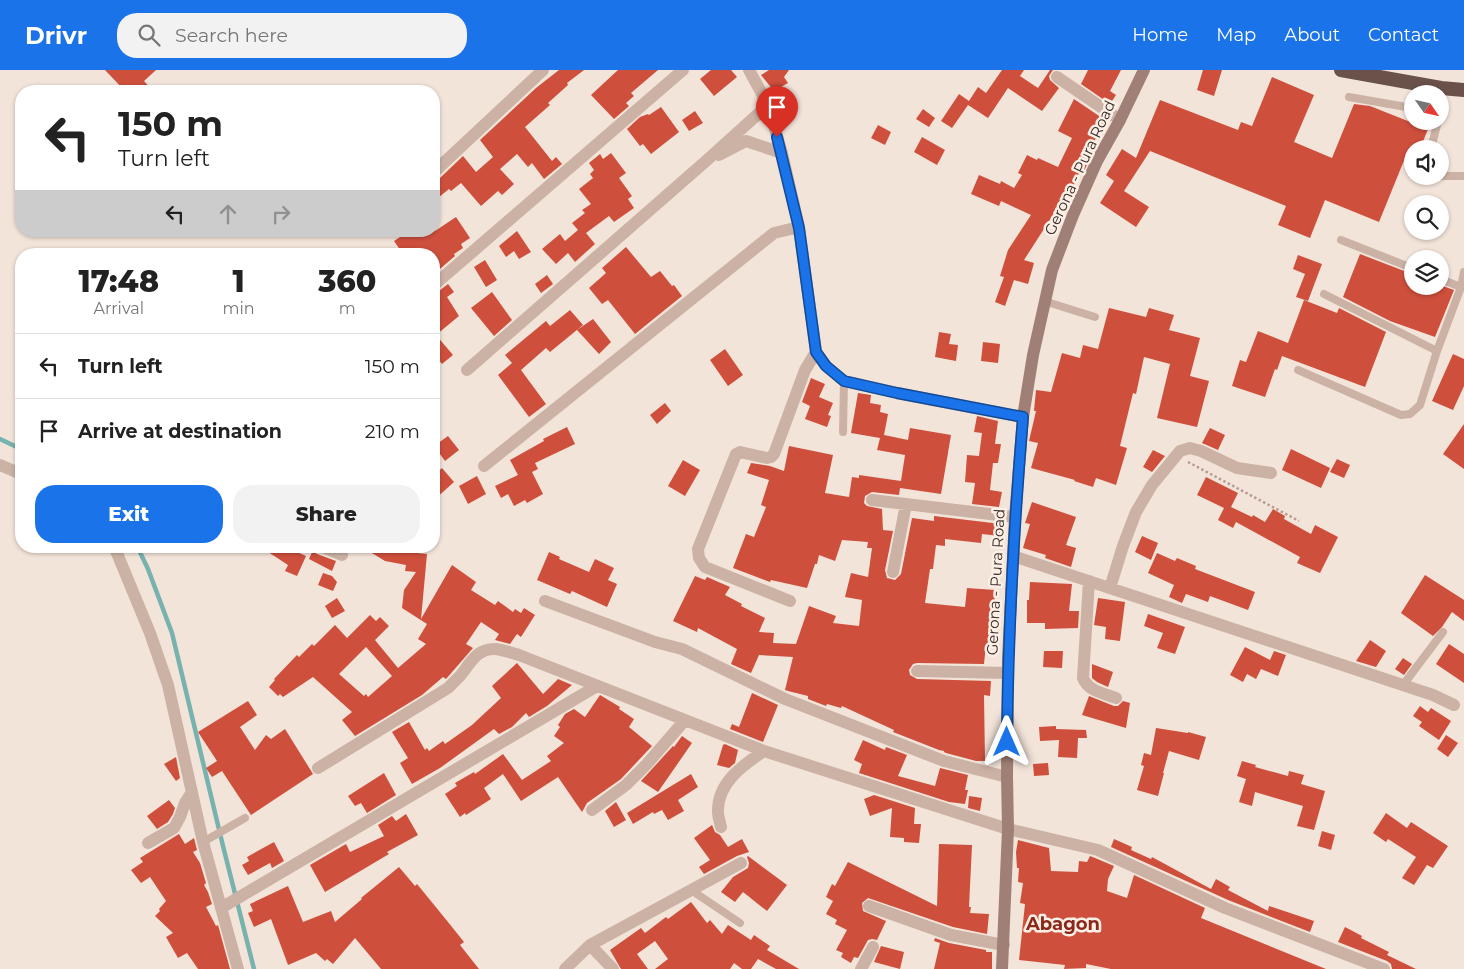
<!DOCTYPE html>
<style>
:root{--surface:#fff;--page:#f2f2f2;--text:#222;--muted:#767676;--line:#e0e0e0;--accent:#1a73e8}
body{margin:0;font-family:Montserrat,sans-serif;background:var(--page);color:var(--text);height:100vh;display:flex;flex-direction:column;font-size:19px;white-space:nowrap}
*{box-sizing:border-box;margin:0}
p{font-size:16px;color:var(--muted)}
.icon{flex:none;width:28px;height:28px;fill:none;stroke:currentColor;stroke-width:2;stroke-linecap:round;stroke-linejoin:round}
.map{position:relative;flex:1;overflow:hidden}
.side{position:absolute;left:15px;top:178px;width:425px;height:305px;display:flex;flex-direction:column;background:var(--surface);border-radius:20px;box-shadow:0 1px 4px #0004}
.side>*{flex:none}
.banner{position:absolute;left:15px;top:15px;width:425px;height:152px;border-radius:20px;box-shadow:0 1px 4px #0004;background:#fff;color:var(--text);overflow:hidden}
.needle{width:32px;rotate:124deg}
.tools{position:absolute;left:1404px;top:15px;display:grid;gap:10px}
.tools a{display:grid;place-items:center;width:45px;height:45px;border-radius:50%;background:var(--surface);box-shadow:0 1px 4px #0004;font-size:25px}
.pin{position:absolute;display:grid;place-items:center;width:42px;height:42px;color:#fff;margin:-51px -21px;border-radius:50% 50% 50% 0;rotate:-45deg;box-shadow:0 0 5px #0007}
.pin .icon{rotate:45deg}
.me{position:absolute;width:55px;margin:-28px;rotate:0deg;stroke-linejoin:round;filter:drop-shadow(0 0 4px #0008)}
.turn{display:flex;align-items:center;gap:18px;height:105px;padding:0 20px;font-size:22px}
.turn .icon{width:65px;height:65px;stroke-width:2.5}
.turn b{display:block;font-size:35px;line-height:42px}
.lanes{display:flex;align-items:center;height:48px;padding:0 20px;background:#0003;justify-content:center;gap:25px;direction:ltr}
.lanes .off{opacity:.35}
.eta{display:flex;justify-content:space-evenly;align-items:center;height:85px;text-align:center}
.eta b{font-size:30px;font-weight:800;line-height:35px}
.primary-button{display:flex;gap:10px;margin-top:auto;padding:10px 20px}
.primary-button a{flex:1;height:58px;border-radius:20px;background:var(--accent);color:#fff;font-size:20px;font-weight:800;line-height:58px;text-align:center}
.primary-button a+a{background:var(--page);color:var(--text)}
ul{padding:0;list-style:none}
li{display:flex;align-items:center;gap:15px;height:65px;padding:0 20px;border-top:1px solid var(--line)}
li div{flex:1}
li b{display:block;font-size:19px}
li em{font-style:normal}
header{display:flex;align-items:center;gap:30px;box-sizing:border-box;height:70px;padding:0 25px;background:var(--accent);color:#fff}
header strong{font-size:24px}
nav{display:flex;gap:28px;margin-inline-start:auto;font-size:18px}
.search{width:350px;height:45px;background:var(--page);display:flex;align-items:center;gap:12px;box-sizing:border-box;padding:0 18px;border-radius:20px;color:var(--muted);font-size:19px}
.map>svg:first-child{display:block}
</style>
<header>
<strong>Drivr</strong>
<div class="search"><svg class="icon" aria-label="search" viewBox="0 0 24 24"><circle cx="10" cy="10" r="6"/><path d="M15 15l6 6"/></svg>Search here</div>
<nav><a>Home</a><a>Map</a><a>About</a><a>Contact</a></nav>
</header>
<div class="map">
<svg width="1464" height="899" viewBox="0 0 1464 899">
<rect width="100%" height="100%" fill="#f3e4da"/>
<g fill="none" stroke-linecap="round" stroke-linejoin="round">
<path stroke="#77b2ae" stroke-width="4.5" d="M0,369L21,379
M137,476L148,499L172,563L223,776L254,899"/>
</g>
<path fill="#ce4f3c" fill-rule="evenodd" d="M105,0H156L144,11L153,21H125Z
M559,0H584L567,13L568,15L548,33L550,35L525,57L552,91L556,87L562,94L544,109L532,93L528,97L517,84L500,99L514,114L502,125L498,121L481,136L461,113L451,121L449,119L434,131V110L440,108L463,86L476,102L493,87L480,70L536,18Z
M618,0H658L631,23L634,26L626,33L629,36L614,49L591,25Z
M711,0H731L737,7L714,26L700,9Z
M769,0H789L784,7L788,13L774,21L761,5Z
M1002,0H1024L1020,6L1038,18L1050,0H1053L1049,6L1050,10L1059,18L1042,41L1008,18L988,48L968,35L952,58L941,51L959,24L969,31L978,17L986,23Z
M1088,0H1121L1110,21L1116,25L1110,34L1081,14Z
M1203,0H1222L1214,26L1197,20Z
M1272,7L1314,25L1294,72L1332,88L1354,34L1370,36L1428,59L1420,79H1412V91L1405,88L1379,152L1325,130L1310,168L1278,155L1286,136L1150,81L1124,121L1149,137L1136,157L1100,133L1114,111L1106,105L1122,79L1136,88L1160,30L1238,60L1241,52L1252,56Z
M1074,29L1105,50L1090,80L1093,82L1083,103L1080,101L1069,125L1064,122L1053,145L1024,190L1034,193L1028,214L1014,210L1005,236L995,232L1004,207L1000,206L1008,180L1031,145L1001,131L999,136L971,124L979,105L1000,114L1001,111L1014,118L1022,105L1018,103L1027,85L1037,90L1038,88L1058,97L1072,68L1058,61Z
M661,37L679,62L651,84L643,74L640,76L627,59L640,47L648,44L649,45Z
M923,39L935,48L929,57L916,49Z
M695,41L703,53L689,61L682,50Z
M878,55L891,62L885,75L871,68Z
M922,67L945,80L937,95L914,82Z
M611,83L626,103L619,108L632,126L628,129L634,138L614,152L609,146L586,163L595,174L575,192L568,183L556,194L542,179L560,164L565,171L578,160L572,153L585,143L582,140L591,134L579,119L593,108L590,104L594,100L589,93L600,84L603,89Z
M456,147L470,168L461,174L463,178L454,184L455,186L434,204V184H403L394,171L409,161H435Z
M517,161L531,182L519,189L514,181L506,187L499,176Z
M626,177L651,207L660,201L672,216L674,215L682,226L635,264L608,230L602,234L589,218L606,203L602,198Z
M1360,184L1412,204V216L1440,215L1454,220L1435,267L1390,251L1343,227Z
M1298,185L1322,194L1308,231L1296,227L1305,204L1293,199Z
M485,190L497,210L486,217L474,197Z
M547,205L553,214L541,223L535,214Z
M448,214L454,222L447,227L459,246L436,265L453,285L442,294L434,284V223L439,221Z
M492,222L512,250L494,266L471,238Z
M1304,230L1337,243L1339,238L1386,262L1365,317L1282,286L1277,300L1275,299L1265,327L1232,316L1240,290L1246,292L1258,261L1288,273Z
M1109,238L1146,247L1149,238L1174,245L1169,260L1200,268L1190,306L1209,311L1197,357L1157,348L1170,294L1144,287L1136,324L1133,323L1120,376L1127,378L1116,415L1096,408L1093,417L1074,411L1075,410L1031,398L1038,373L1029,371L1036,341H1034L1036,320L1051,322L1062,283L1080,288L1083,275L1098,279Z
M570,240L583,255L550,282L546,278L521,300L546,334L529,347L498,305L512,293L505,285L546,251L550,256Z
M593,249L611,272L599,284L577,260Z
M939,262L951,264L949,274L958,275L956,291L935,287Z
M983,272L1000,274L998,293L981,291Z
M725,279L743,305L728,316L710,290Z
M1453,284L1464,289V316L1453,340L1432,331Z
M811,308L825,314L819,327L833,333L828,345L831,346L827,357L805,349L810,336L802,332Z
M858,323L871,325L870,333L881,335L880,342L888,344L884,365L908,370L910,358L951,365L941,424L900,418L899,425L872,422L865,426L864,433L867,436L882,439L883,460L893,461L885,500L887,508L895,510L901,504L912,448L934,451V446L1001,454L1000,466L982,464L981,473L945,469V476L936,475L933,499H930L925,533L965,537L967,518L995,520L994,550L990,574H986L984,594L917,593L913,594L909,600L910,605L917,609L991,611L990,626L984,625L985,691H976L946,683L944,682V681L939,680L893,662L894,660L842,636L841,638L827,634L826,636L808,629V626L788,621L785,620L793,587L759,585L751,603L731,594L737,579L698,558L697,562L673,551L695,506L705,510L707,507L730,517L725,525L742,534L741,536L765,548L759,562L774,563L773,573L796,574L809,536L836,546L833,553L859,556L862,530L845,527L851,503L868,507L872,478H867L868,472L842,470L835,491L819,485L817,494H815L807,518L771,510L770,512L733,498L746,464L754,467L766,437L761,435L769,410L747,403L751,393L770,396L784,401L789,376L833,385L825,423L849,427L852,407L859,408V405L901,411L905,385L877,380L880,368L851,363Z
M665,333L671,341L657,354L650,345Z
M977,346L998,351L995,374H1001L998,393H993L990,420L1002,422L999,437L972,434L975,413L965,412L967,385L979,386L982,363L974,362Z
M1464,354V399L1443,384Z
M567,357L575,374L535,393L538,399L532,402L543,424L527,433L525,430L514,436L508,424L501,428L495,416L518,405L510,390L544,371L543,369Z
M1210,358L1225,365L1218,380L1202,373Z
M448,366L459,380L445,391L434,376Z
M1291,379L1330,398L1321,418L1282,400Z
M1153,380L1165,386L1152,402L1143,397Z
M1337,389L1350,395L1344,408L1330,402Z
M683,390L700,400L685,426L668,416Z
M442,398L454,412L434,430V405Z
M477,406L486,424L468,434L459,416Z
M1206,407L1238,423L1231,437L1252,447L1253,445L1265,452L1273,439L1285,446L1284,449L1311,464L1315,455L1338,467L1320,503L1297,493L1300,487L1236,452L1233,458L1218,450L1224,438L1197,425Z
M1032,432L1076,447L1066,475L1076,478L1071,497L1045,488L1046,485L1023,478L1030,454L1025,453Z
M1142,466L1158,473L1151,490L1135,482Z
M259,476H284L306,486L297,506L285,501L288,495Z
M362,477L427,484L421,549L452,495L476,512L471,520L495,535L498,531L513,542L515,539L521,543L524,538L535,545L521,567L517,564L510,574L495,570L499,564L481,552L466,574L473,578L446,609L443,607L422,625L355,666L342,650L352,642L313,607L283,627L280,624L278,626L269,617L275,610L274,609L297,585L299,587L312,574L314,576L335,555L347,568L370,545L376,551L380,547L389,556L375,570L398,598L426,574L418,569L427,554L402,538L404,520L416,502L405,501L406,495L385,491ZM366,577L392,606L368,627L366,624L364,626L339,604Z
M313,480L317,484L336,491L332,501L309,489Z
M549,482L560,487L559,489L589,502L595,489L614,498L608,510L617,514L607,537L572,521L570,524L537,510Z
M1157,483L1175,491L1177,488L1196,496L1195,499L1255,522L1248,540L1210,526L1208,532L1186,524L1182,533L1169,527L1174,515L1148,503Z
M323,503L332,506L337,512L333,521L318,515Z
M1425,505L1464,530V551L1452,542L1442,557L1433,566L1401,543Z
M1030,512L1072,514L1069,541H1079L1078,558L1045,559V553H1027V530H1029Z
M337,528L345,541L332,548L325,536Z
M1098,528L1125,532L1120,571L1105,569L1106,557L1094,555Z
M1148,544L1185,557L1175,584L1157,578L1163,563L1144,556Z
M1370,570L1386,581L1376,597L1356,591Z
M1449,574L1464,584V613L1436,594Z
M1245,577L1270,590L1274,581L1286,585L1278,606L1261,599L1256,609L1247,604L1243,612L1230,605Z
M1044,581H1063L1062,598L1043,597Z
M1403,588L1412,594L1404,605L1395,599Z
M517,593L543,624L558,609L572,615L547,636L529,647L526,643L512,657L499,664L494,659L440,698L412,714L400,693L408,688L392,662L409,652L425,680L427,678L429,681L443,671L445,674L472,655L501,628L492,616Z
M1092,594L1113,602L1108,617L1097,612L1092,608Z
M752,623L778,635L763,672L730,659L732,654L739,657Z
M600,625L620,637L619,639L634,649L629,657L652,676L621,709L587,733L582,742L558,707L521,731L503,704L484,718L491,729L466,745L465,743L460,747L445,724L457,716L455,713L474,702L475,704L503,684L522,710L551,691L547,686L564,673L554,666L560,657L558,655L565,644L574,639L585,647Z
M1089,626L1114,636H1118L1123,631L1130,633L1126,658L1082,645Z
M248,631L257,645L240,657L255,680L266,665L271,669L285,659L313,704L251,745L222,701L212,707L206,698L217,691L198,662Z
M1420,636L1428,642L1431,638L1451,651L1439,670L1419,656L1422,652L1413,646Z
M1056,656V659L1086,660L1087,668H1078L1077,688L1058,687L1059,670L1040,671L1039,657Z
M1156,658L1188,663V662L1206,667L1199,690L1169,681L1163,703H1164L1158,726L1137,720L1144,696L1141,695L1144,683L1151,685Z
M1446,665L1458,673L1448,687L1437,679Z
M682,666L692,673L658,722L641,711L673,676L674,677Z
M863,670L885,680L886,677L907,685L898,706L935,716L940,698L968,705L965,720H968L965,734L949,732L859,703L862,694L854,690Z
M725,674L738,680L735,693L729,698L717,695L723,675Z
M176,687L180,708L176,711L164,694Z
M1242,691L1256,695L1255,697L1288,706L1289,701L1304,705L1301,714L1325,721L1314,760L1297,756L1303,736L1255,722L1252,736L1239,732L1246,709L1237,706Z
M1048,693L1049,705L1034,706L1033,694Z
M384,703L396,725L367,743L361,733L355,736L348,726Z
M691,704L698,717L678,730L684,741L668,750L662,740L654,744L653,742L633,754L627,743Z
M874,725L915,738L914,754H921L919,773L904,772V768L890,767L892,738L870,746L864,729Z
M969,726L982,728L980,741L968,738Z
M169,730L175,738L173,744L168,752L157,759L147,746Z
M616,732L626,750L614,757L605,741Z
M1386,743L1407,758L1411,752L1448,776L1433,798L1427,795L1414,815L1402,808L1416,787L1388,769L1386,772L1373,763Z
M406,744L418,765L387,782L389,784L325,822L310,795L346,774L350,782L384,766L378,755L392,746L396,751Z
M712,755L715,762L720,765L728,777L742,769L749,782L737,786L704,804L699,797L710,790L694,768Z
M1322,761L1335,765L1331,780L1318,776Z
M179,764L185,774L194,768L197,780L193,782L200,793L206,813L204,815L208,822L212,834L206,837L216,856L218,855L230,899H198L187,883L178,888L166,867L173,863L155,846L160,841L159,839L166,831L150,807L141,813L131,800L143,792L140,788Z
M1114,769L1132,777L1131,780L1151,789L1152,787L1211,819L1216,809L1230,817L1228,820L1268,841L1269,836L1314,851L1310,862L1228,830L1111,777Z
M1018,770L1049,778L1051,801L1078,802L1079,791L1087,792L1090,786L1095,788L1114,796L1108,809L1107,821L1127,828L1134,805L1205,838L1201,848L1326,899H1111L1086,894V898L1064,899L1065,895L1019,890L1025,834L1020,833L1023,813L1018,812L1019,798H1017L1016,782Z
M274,772L284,791L272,798L270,793L248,805L242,795L249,791L247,787Z
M939,774L972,775L969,837H971L970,843L989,844L987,864L953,857L868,828L862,833L863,841L886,851L877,870L872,869L868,870L858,888L854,887L851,893L841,887L843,883L836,880L847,860L835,854L837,850L826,844L833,831L826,827L832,814L835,816L848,792L937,836Z
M748,786L787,815L767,841L743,822L735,832L721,822L733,807L748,798L749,793L747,787Z
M399,797L415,816L417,814L448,852L464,872L460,875L479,899H381L355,868L333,894L327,889L325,891L316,883L288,895L271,849L254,857L248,843L253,841L250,834L288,816L303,852L331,841L335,852L362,829L361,828Z
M691,832L707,853L710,850L722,864L728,855L751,870L754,865L770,876L767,880L799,899H776L758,889L751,899H742L734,893L730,899H655L668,889L655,871L637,884L648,899H621L610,880L641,858L645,863L666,847L668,849Z
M1345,857L1362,866L1361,868L1389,882L1387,885L1416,899H1392L1391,894L1387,891L1338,872Z
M935,868L949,873L986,880V882H992V899H934L940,873L934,871Z
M881,876L904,882L900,899L874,892Z"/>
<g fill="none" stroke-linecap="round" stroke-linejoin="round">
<path stroke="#b89c8f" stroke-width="2.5" stroke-dasharray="2.5 2.5" stroke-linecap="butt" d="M1188,392L1299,451"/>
<path stroke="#ccb2a5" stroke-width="8" d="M1349,27L1412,38
M1440,39L1441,18
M1431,79L1438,51
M1440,106H1464
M1341,170L1412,198
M1440,209L1461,217
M1324,224L1437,281
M1044,231L1095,247
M1298,300L1401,345L1410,344L1420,335L1437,281L1461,217L1464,202
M843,362L844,311
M1403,615L1443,562
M203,772L245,748
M691,820L740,853"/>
<path stroke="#ccb2a5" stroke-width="12" d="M749,0L768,35L782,83L799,157L816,282L826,296L844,311L897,323L1023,347
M1057,7L1120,50
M719,85L746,71L782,83
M434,102L543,0
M434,215L683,0
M467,300L706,91L768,35
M0,395L21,404
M484,396L774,163L799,157
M872,430L1015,447
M114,476L150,563L168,615L203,772L238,899
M320,476L342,485
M1013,486L1433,625L1454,635
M893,502L906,434
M1089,511L1083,608C1088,621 1103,623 1116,628
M1110,518L1123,476L1136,442L1152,415L1180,381L1190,378L1201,381L1237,398L1271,403
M545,531L655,572L682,579L785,629L944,691L1007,707
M790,531L705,497L699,488L698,479L736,384L740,382L767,388L771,387L774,384L805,300L816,282
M917,601L1008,603
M318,698L448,618C452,614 456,610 460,606C470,594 476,578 496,579C503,580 512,583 519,585L764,681L1008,759L1098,780L1225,838L1384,899
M592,740L626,715L647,694L685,650
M721,757C720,752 718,747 718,742C717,713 743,695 764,681
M148,773L174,758L180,747L185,733L192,722
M869,836L951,865L1004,875
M221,838L597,616
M590,875L741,793
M565,899L590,875L613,899
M861,899L873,877"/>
<path stroke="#a08076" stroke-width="12" d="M1002,899L1008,759L1007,707L1008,589L1015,447L1023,347L1033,285L1052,200L1073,145L1097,91L1120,50L1144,0"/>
<path stroke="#6a514a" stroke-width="14" d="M1341,0L1441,18L1464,20"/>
</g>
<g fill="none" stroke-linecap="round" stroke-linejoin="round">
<g stroke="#114b97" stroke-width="12">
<path id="route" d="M777,67L799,158L816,282L826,296L844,311L897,323L1023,347C1014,455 1008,563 1007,672"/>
</g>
<use href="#route" stroke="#1a73e8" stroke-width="9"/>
</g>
<g text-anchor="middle" stroke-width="5" stroke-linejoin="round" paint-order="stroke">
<g font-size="15" fill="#372a27" stroke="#fbefe6">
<text transform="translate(1080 98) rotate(-65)" y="5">Gerona - Pura Road</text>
<text transform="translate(996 512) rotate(-87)" y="5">Gerona - Pura Road</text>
</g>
<g font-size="18" font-weight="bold" fill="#8c281a" stroke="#fbefe6">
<text x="1063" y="860">Abagon</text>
</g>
</g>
</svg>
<div class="tools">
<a><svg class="needle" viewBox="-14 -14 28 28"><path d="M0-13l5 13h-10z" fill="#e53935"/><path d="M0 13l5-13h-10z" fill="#767676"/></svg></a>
<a><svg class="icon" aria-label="sound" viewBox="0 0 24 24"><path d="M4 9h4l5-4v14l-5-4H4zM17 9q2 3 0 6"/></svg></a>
<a><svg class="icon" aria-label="search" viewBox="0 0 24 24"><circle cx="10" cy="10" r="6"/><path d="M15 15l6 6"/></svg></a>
<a><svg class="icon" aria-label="layers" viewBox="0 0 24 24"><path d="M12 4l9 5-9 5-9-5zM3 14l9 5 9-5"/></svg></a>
</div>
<div class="pin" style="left:777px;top:67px;background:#d93025"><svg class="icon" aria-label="arrive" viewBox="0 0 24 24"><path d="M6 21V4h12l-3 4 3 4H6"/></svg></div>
<svg class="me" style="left:1007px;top:672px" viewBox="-20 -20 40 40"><path d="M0-17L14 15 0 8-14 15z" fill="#1a73e8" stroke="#fff" stroke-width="4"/></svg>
<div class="banner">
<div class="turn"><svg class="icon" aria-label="left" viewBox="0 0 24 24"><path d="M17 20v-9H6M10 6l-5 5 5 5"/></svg><div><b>150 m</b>Turn left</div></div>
<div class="lanes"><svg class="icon" aria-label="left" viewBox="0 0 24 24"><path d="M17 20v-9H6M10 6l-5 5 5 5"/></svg><svg class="icon off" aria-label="ahead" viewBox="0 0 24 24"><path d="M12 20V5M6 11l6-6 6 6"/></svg><svg class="icon off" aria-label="right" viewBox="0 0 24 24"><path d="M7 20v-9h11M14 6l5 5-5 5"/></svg></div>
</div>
<section class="side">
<div class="eta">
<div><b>17:48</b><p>Arrival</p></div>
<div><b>1</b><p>min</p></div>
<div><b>360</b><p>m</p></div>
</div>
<ul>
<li><svg class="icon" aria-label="left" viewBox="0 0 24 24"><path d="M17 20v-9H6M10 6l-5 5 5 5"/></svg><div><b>Turn left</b></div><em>150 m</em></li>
<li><svg class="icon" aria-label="arrive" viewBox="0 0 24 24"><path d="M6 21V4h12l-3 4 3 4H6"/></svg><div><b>Arrive at destination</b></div><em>210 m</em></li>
</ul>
<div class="primary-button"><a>Exit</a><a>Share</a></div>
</section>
</div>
